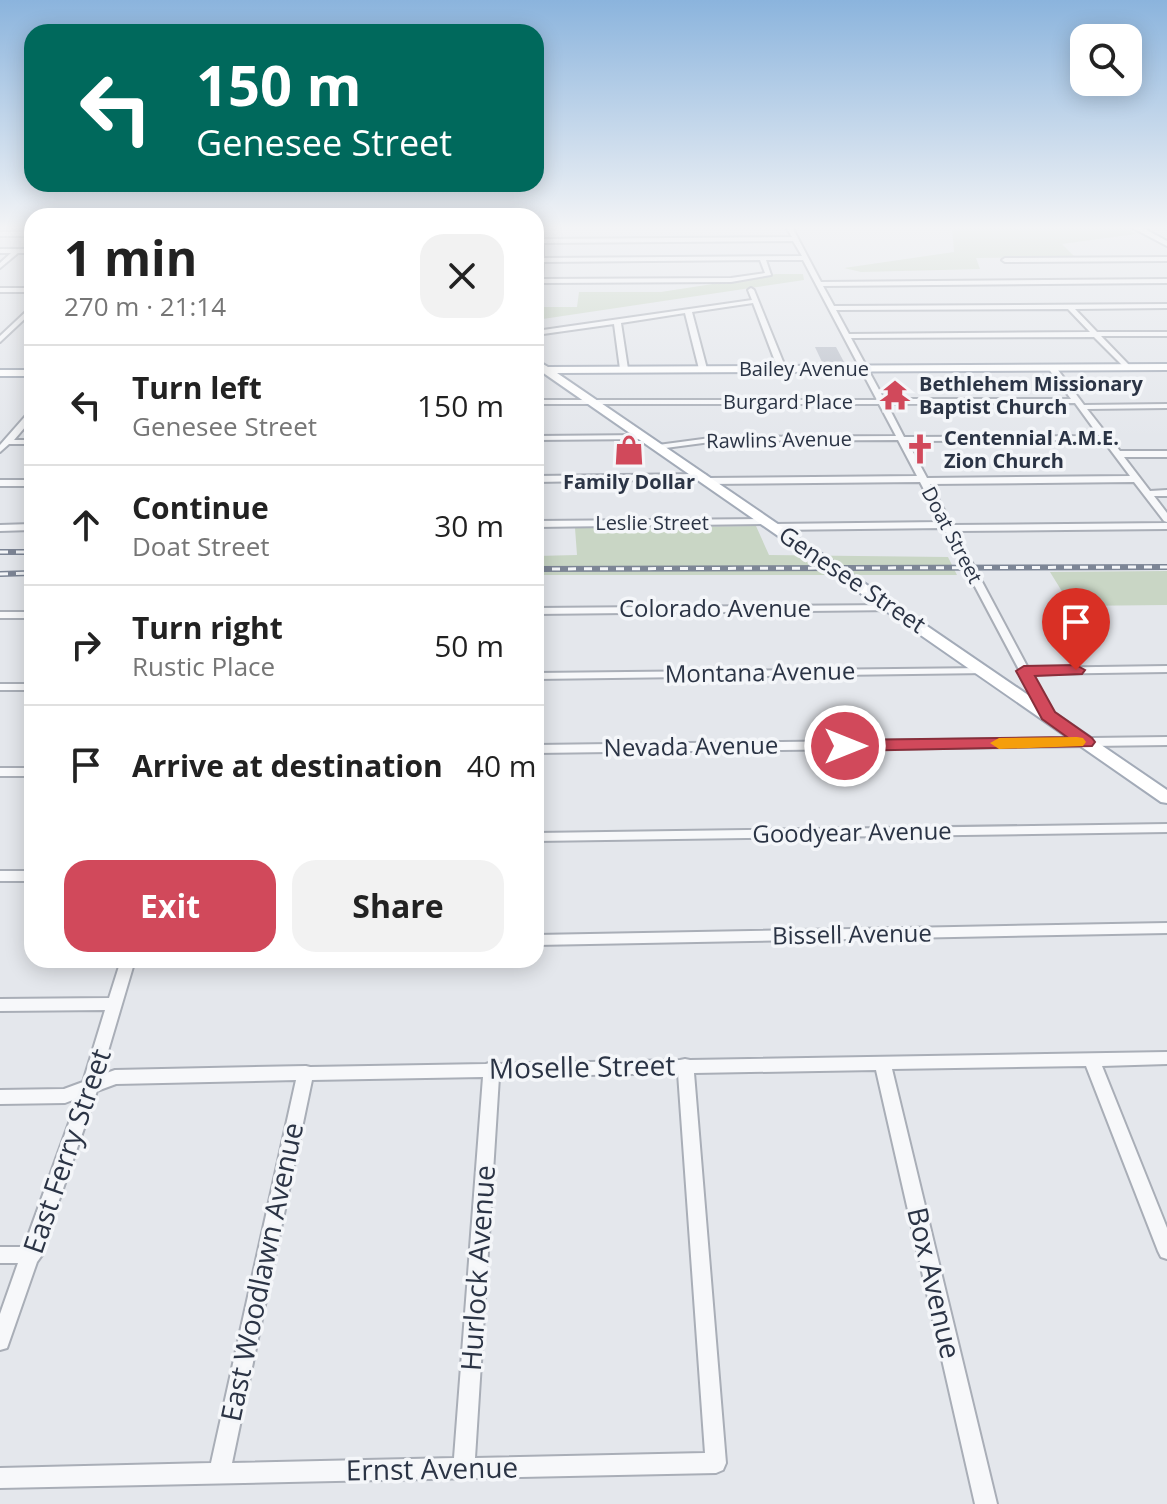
<!DOCTYPE html>
<meta charset="utf-8">
<style>
:root{--surface:#fff;--page:#f2f2f2;--text:#222;--muted:#767676;--line:#e0e0e0;--accent:#d1495b}
body{margin:0;font-family:"Open Sans",sans-serif;background:var(--page);color:var(--text);height:100vh;display:flex;flex-direction:column;font-size:30px;white-space:nowrap}
*{box-sizing:border-box;margin:0}
p{font-size:26px;color:var(--muted)}
.icon{flex:none;width:44px;height:44px;fill:none;stroke:currentColor;stroke-width:2;stroke-linecap:round;stroke-linejoin:round}
.map{position:relative;flex:1;overflow:hidden}
.panel{position:absolute;left:24px;top:208px;width:520px;height:760px;display:flex;flex-direction:column;background:var(--surface);border-radius:24px;box-shadow:0 4px 20px #0003}
.panel>*{flex:none}
.guide{position:absolute;left:24px;top:24px;width:520px;height:168px;border-radius:24px;box-shadow:0 4px 20px #0003;background:#00695c;color:#fff;overflow:hidden}
.buttons{position:absolute;left:1070px;top:24px;display:grid;gap:16px}
.buttons a{display:grid;place-items:center;width:72px;height:72px;border-radius:16px;background:var(--surface);box-shadow:0 4px 20px #0003;font-size:40px}
.pin{position:absolute;display:grid;place-items:center;width:68px;height:68px;color:#fff;margin:-82px -34px;border-radius:50% 50% 50% 0;rotate:-45deg;box-shadow:0 0 8px #0007}
.pin .icon{rotate:45deg}
.me{position:absolute;width:88px;margin:-44px;rotate:90deg;stroke-linejoin:round;filter:drop-shadow(0 0 6px #0008)}
.turn{display:flex;align-items:center;gap:28px;height:168px;padding:0 40px;font-size:36px}
.turn .icon{width:104px;height:104px;stroke-width:2.5}
.turn b{display:block;font-size:56px;line-height:68px}
.round{display:grid;place-items:center;flex:none;width:84px;height:84px;border-radius:24px;background:var(--page)}
.summary{display:flex;align-items:center;justify-content:space-between;height:136px;padding:0 40px}
h1{font-size:48px;font-weight:700;line-height:60px}
.button{display:flex;gap:16px;margin-top:auto;padding:16px 40px}
.button a{flex:1;height:92px;border-radius:24px;background:var(--accent);color:#fff;font-size:32px;font-weight:700;line-height:92px;text-align:center}
.button a+a{background:var(--page);color:var(--text)}
ul{padding:0;list-style:none}
li{display:flex;align-items:center;gap:24px;height:120px;padding:0 40px;border-top:2px solid var(--line)}
li div{flex:1}
li b{display:block;font-size:30px}
li em{font-style:normal}
.map>svg:first-child{display:block}
</style>
<div class="map">
<svg width="1167" height="1504" viewBox="0 0 1167 1504">
<rect width="100%" height="100%" fill="#e4e7ec"/>
<path fill="#c9d6c5" d="M952,227H1122L1136,234L1062,244L1075,257L976,258L980,269L861,272L844,268L954,252Z
M776,274H803L804,280L536,320V307H577L579,292H661Z
M756,526L769,555L948,557L957,575H536V556L577,555L575,528Z
M1167,571V605L1071,606L1050,572Z"/>
<path fill="#bbc0ca" d="M815,347H836L844,362H822Z"/>
<g fill="none" stroke-linecap="round" stroke-linejoin="round">
<g stroke="#a9aeb7" stroke-width="4">
<path id="minor" d="M537,227H543V239L792,237L786,227H792L821,282L1167,279V283L823,286L834,306L1167,304V308L1075,309L1097,332H1167V336H1101L1129,365L1130,367L1126,369L1094,337L851,338L884,399H1071L1048,368L1052,366H1055L1084,405L1167,404V408L1087,409L1120,451H1167V457H1124L1150,491L1167,490V496H1154L1167,513V522L1164,521L1134,482L930,484L952,525L1167,523V529L955,531L1028,668L1167,666V672L1032,674L1054,715L1052,717H1044L944,528L774,530L769,527L774,524L941,522L920,482L708,484L704,481L708,478L917,476L898,440L718,441L658,449L654,447L658,445L718,437L896,436L879,404H536V400H877L803,260H766L771,275L731,282L542,283V310L539,312L536,310ZM793,241L802,256L543,258V243ZM760,260L765,273L731,278L542,279L543,262ZM1068,309L1090,332L849,334L836,310ZM1075,403L1099,436L904,437L887,404ZM1103,440L1130,476L927,478L907,441Z
M0,232H32V236H0Z
M0,249H32V253H18L0,268V263L11,253H0Z
M1167,257V261L1005,262L1002,260L1005,258Z
M0,288H32V292H0Z
M751,288L754,290L786,369L785,371L778,369L753,303L692,312L707,369L703,371L699,369L685,313L621,323L628,369L624,371L620,369L614,324L536,335V331L752,300L748,290Z
M32,306V312L0,342V336Z
M29,412H32V419L14,440H32V444H9L0,452V445Z
M644,435L648,437L647,439L536,440V436Z
M703,474L706,475V479L536,482V476Z
M0,480H32V486H0Z
M767,519L772,522L770,524L536,527V521Z
M32,524V530L0,531V525Z
M893,605L897,606V610L536,614V608Z
M0,612H32V618H0Z
M984,668L988,669L990,671L988,673L536,679V673Z
M0,684H32V690H0Z
M1167,737V745L536,753V745Z
M0,768H32V776H0Z
M1167,824V832L536,841V833Z
M0,871H32V881H0Z
M1167,923V933L536,945V935Z
M121,960H135L101,1075L115,1070L306,1066L310,1067L486,1064L492,1062L498,1064L680,1060L685,1059L690,1060L1167,1052V1064L1102,1066L1167,1228V1259L1161,1257L1158,1251L1086,1066L892,1069L997,1504H975L876,1070L694,1073L726,1463L723,1470L716,1473L0,1488V1468L211,1463L296,1080L116,1084L97,1091L41,1252L42,1255L37,1262L7,1348L0,1350V1314L18,1263H0V1247H24L78,1098L65,1103L0,1104V1090L64,1089L83,1082L105,1010L0,1011V999L109,998ZM678,1073L705,1453L475,1458L499,1077ZM483,1077L454,1458L232,1463L312,1080Z"/>
</g>
<g stroke="#a3abb8" stroke-width="4">
<path id="major" d="M1131,227H1141L1167,241V246Z
M536,360L548,367L1167,364V370L557,373L1167,790V803L1161,802L542,372L536,367Z
M0,370H32V376H0Z"/>
</g>
<use href="#minor" fill="#f7f8fa" fill-rule="evenodd"/>
<use href="#major" fill="#fff" fill-rule="evenodd"/>
<g stroke="#7d8696" stroke-width="6">
<path id="rail" d="M0,552H32
M536,569L1167,567
M0,574L32,573"/>
</g>
<use href="#rail" stroke="#f4f6f9" stroke-width="3" stroke-dasharray="8" stroke-linecap="butt"/>
</g>
<linearGradient id="sky" x2="0" y2="1"><stop stop-color="#8bb4dd"/><stop offset="0.52" stop-color="#f3f4f6"/><stop offset="1" stop-color="#f3f4f6" stop-opacity="0"/></linearGradient>
<rect width="1167" height="438" fill="url(#sky)"/>
<path fill="#d1495b" stroke="#882f3b" stroke-width="2" d="M1076,665L1085,670L1082,674L1035,676L1055,712L1092,738L1095,742L1092,746L845,751L836,746L845,740L1067,737L1042,719L1016,671L1024,666Z"/>
<path fill="#f59e0b" d="M1077,737L1083,738L1086,742L1083,746L999,749L990,743L999,738Z"/>
<defs>
<g id="temple-bare" transform="scale(2.4)"><path d="M0-6L5-2H3V0L6.5 2.5H4V6H1.5V3h-3V6H-4V2.5H-6.5L-3 0V-2H-5Z" fill="#d1495b" stroke="#f4f6f9" stroke-width="2.5" paint-order="stroke"/></g>
<g id="church-bare" transform="scale(2.4)"><path d="M-1.2-6h2.4v3.5h3.3v2.4h-3.3V6h-2.4V-.1h-3.3v-2.4h3.3Z" fill="#d1495b" stroke="#f4f6f9" stroke-width="2.5" paint-order="stroke"/></g>
<g id="shop-bare" transform="scale(2.4)"><path d="M-5-2.5h2.3a2.7 3.5 0 0 1 5.4 0H5L5.5 6h-11ZM-1.5-2.5h3a1.5 2.3 0 0 0-3 0Z" fill="#d1495b" stroke="#f4f6f9" stroke-width="2.5" paint-order="stroke"/></g>
</defs>
<g fill-rule="evenodd">
<use href="#temple-bare" x="895" y="395"/>
<use href="#church-bare" x="920" y="449"/>
<use href="#shop-bare" x="629" y="450"/>
</g>
<g text-anchor="middle" stroke-width="7" stroke-linejoin="round" paint-order="stroke">
<g font-size="20" fill="#2b3445" stroke="#f4f6f9">
<text x="804" y="376">Bailey Avenue</text>
<text x="788" y="409">Burgard Place</text>
<text transform="translate(779 440) rotate(-1)" y="7">Rawlins Avenue</text>
<text x="652" y="530">Leslie Street</text>
<text transform="translate(952 535) rotate(62)" y="7">Doat Street</text>
</g>
<g font-size="20" font-weight="bold" fill="#2b3445" stroke="#f4f6f9" text-anchor="start">
<text x="919" y="391">Bethlehem Missionary<tspan x="919" dy="23">Baptist Church</tspan></text>
<text x="944" y="445">Centennial A.M.E.<tspan x="944" dy="23">Zion Church</tspan></text>
<text x="629" y="489" text-anchor="middle">Family Dollar</text>
</g>
<g font-size="24" fill="#2b3445" stroke="#f4f6f9">
<text transform="translate(852 580) rotate(34)" y="8">Genesee Street</text>
<text x="715" y="617">Colorado Avenue</text>
<text transform="translate(760 673) rotate(-1)" y="8">Montana Avenue</text>
<text transform="translate(691 747) rotate(-1)" y="8">Nevada Avenue</text>
<text transform="translate(852 833) rotate(-1)" y="8">Goodyear Avenue</text>
<text transform="translate(852 935) rotate(-1)" y="8">Bissell Avenue</text>
</g>
<g font-size="28" fill="#2b3445" stroke="#f4f6f9">
<text transform="translate(582 1067) rotate(-1)" y="10">Moselle Street</text>
<text transform="translate(67 1151) rotate(-71)" y="10">East Ferry Street</text>
<text transform="translate(478 1268) rotate(-86)" y="10">Hurlock Avenue</text>
<text transform="translate(262 1272) rotate(-78)" y="10">East Woodlawn Avenue</text>
<text transform="translate(934 1283) rotate(77)" y="10">Box Avenue</text>
<text transform="translate(432 1469) rotate(-1)" y="10">Ernst Avenue</text>
</g>
</g>
</svg>
<div class="buttons">
<a><svg class="icon" aria-label="search" viewBox="0 0 24 24"><circle cx="10" cy="10" r="6"/><path d="M15 15l6 6"/></svg></a>
</div>
<div class="pin" style="left:1076px;top:670px;background:#d93025"><svg class="icon" aria-label="arrive" viewBox="0 0 24 24"><path d="M6 21V4h12l-3 4 3 4H6"/></svg></div>
<svg class="me" style="left:845px;top:746px" viewBox="-20 -20 40 40"><circle r="17" fill="#d1495b" stroke="#fff" stroke-width="3"/><path d="M0-11L8 9 0 5-8 9z" fill="#fff"/></svg>
<div class="guide">
<div class="turn"><svg class="icon" aria-label="left" viewBox="0 0 24 24"><path d="M17 20v-9H6M10 6l-5 5 5 5"/></svg><div><b>150 m</b>Genesee Street</div></div>
</div>
<section class="panel">
<div class="summary"><div><h1>1 min</h1><p>270 m · 21:14</p></div><a class="round"><svg class="icon" aria-label="close" viewBox="0 0 24 24"><path d="M6 6l12 12M18 6L6 18"/></svg></a></div>
<ul>
<li><svg class="icon" aria-label="left" viewBox="0 0 24 24"><path d="M17 20v-9H6M10 6l-5 5 5 5"/></svg><div><b>Turn left</b><p>Genesee Street</p></div><em>150 m</em></li>
<li><svg class="icon" aria-label="ahead" viewBox="0 0 24 24"><path d="M12 20V5M6 11l6-6 6 6"/></svg><div><b>Continue</b><p>Doat Street</p></div><em>30 m</em></li>
<li><svg class="icon" aria-label="right" viewBox="0 0 24 24"><path d="M7 20v-9h11M14 6l5 5-5 5"/></svg><div><b>Turn right</b><p>Rustic Place</p></div><em>50 m</em></li>
<li><svg class="icon" aria-label="arrive" viewBox="0 0 24 24"><path d="M6 21V4h12l-3 4 3 4H6"/></svg><div><b>Arrive at destination</b></div><em>40 m</em></li>
</ul>
<div class="button"><a>Exit</a><a>Share</a></div>
</section>
</div>
